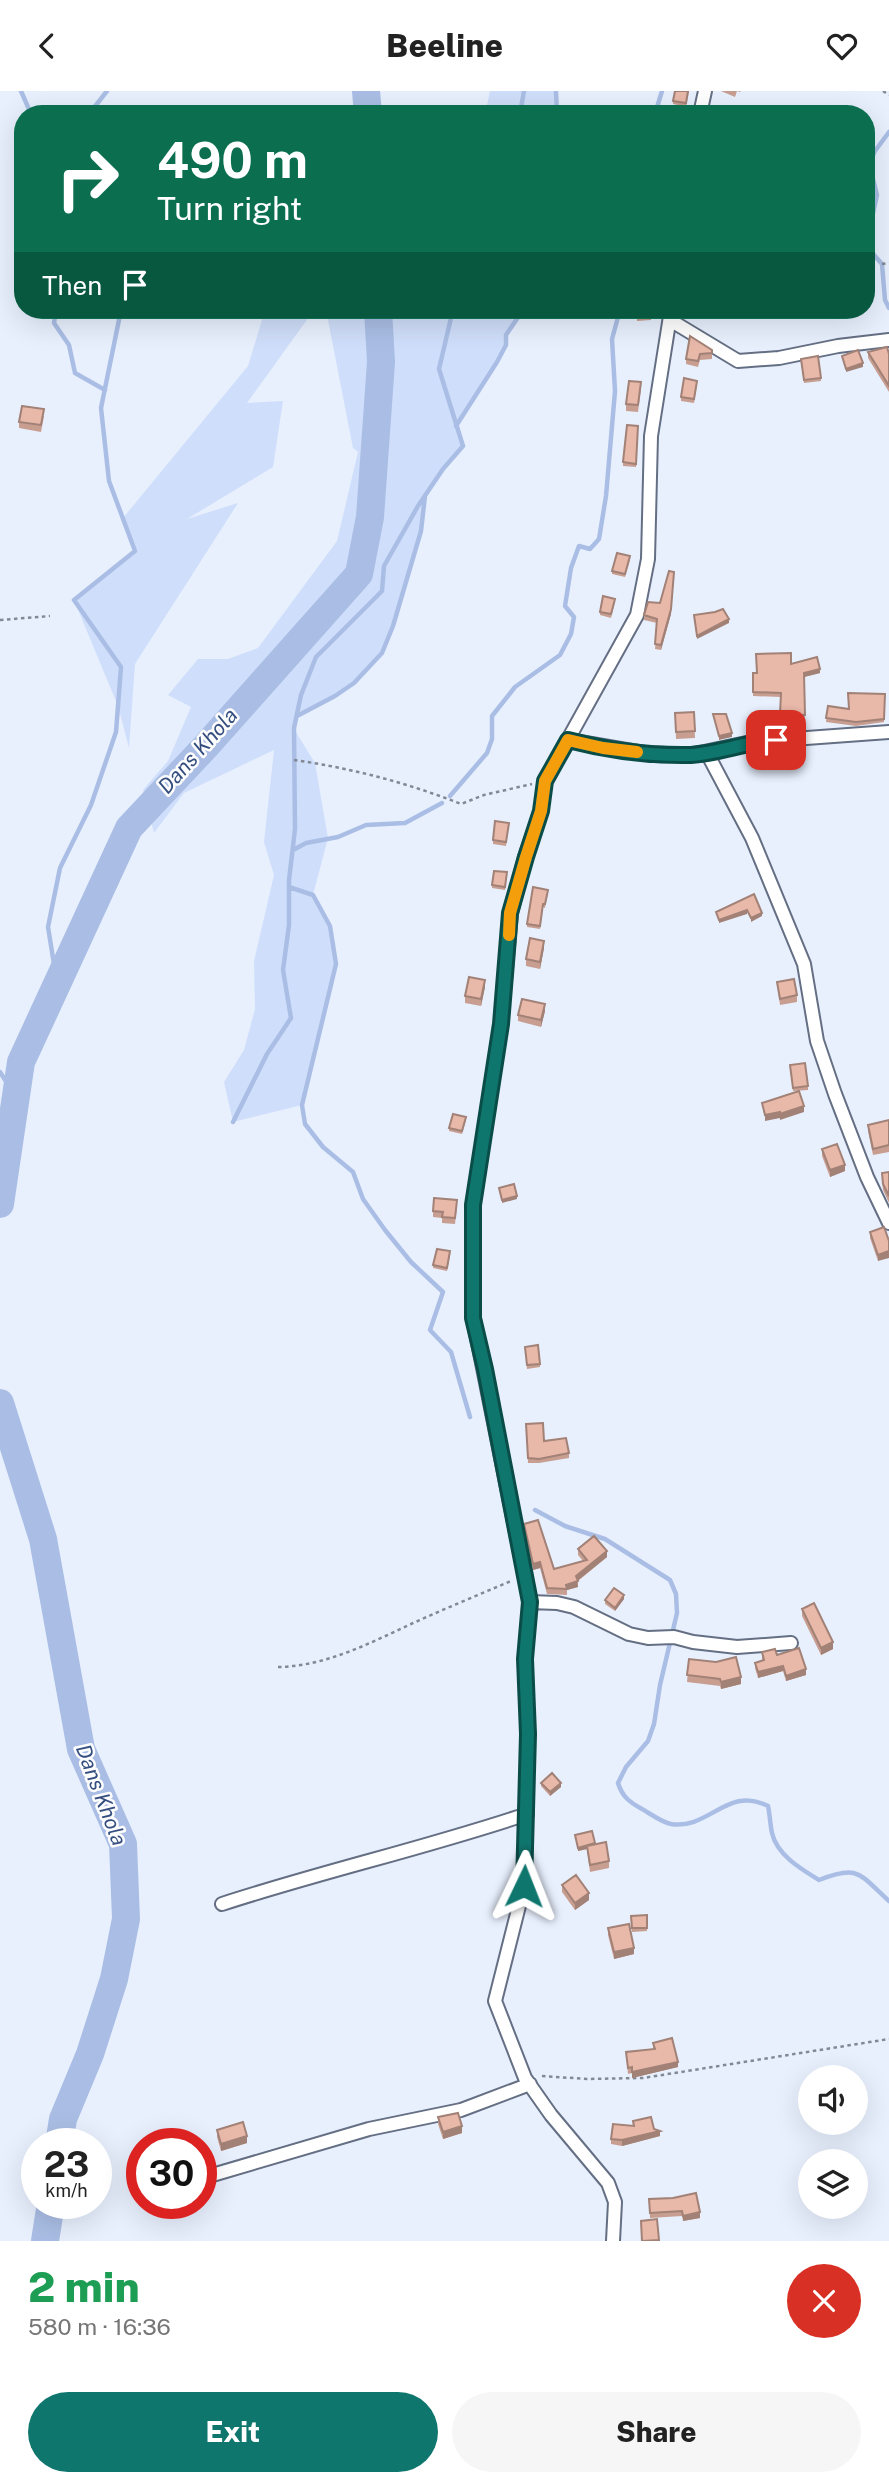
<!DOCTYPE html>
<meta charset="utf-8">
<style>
:root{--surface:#fff;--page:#f6f6f6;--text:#222;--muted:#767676;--accent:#0f766e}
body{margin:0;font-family:"Public Sans",sans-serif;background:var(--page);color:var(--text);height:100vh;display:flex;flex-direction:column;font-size:26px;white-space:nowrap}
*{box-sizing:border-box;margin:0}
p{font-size:23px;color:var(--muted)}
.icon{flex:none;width:38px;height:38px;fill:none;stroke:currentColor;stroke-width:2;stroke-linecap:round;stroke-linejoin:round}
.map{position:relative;height:2150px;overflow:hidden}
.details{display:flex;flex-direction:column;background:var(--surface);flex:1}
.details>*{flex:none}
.banner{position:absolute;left:14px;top:14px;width:861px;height:214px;border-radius:28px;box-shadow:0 7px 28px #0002;background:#0b6e4f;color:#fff;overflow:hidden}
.buttons{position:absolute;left:798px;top:1974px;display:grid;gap:14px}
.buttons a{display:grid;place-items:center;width:70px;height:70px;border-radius:50%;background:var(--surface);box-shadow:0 7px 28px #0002;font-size:35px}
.speed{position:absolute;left:21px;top:2037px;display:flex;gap:14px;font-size:35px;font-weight:700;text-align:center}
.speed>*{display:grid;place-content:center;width:91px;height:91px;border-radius:50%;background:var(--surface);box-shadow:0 7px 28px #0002;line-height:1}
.speed small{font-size:18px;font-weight:400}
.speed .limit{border:10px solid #d22;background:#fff;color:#111}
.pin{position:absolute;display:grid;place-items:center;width:60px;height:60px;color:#fff;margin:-30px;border-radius:14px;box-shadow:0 4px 10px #0006}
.me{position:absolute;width:77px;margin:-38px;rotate:2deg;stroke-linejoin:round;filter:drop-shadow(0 0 5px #0008)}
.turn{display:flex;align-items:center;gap:24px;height:147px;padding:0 28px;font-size:32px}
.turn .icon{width:91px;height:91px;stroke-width:2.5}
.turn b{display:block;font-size:49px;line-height:60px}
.then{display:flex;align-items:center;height:66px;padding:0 28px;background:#0003;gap:14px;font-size:26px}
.round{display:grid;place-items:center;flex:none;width:74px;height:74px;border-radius:37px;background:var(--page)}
.overview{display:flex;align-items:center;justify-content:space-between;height:119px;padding:0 28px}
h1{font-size:42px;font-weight:800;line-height:52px;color:#1e9e55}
.button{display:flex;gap:14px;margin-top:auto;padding:14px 28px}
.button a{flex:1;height:80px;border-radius:42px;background:var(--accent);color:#fff;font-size:28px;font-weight:800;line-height:80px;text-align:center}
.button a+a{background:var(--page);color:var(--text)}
header{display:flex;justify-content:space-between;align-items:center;height:91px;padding:0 28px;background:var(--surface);font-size:32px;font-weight:800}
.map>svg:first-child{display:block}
</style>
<header><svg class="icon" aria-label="back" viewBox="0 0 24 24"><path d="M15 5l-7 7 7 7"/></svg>Beeline<svg class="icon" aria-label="heart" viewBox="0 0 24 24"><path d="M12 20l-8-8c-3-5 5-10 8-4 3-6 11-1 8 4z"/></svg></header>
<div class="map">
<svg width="889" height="2150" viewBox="0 0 889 2150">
<rect width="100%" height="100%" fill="#e8f0fe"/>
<path fill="#cfdefa" d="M490,0H556L557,23H485Z
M380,7L383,23H327Z
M265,219H314L247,312L283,310L273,376L187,428L238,412L135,573L129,657L118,615L74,509L135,460L123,427L248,275Z
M326,219H523L506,244V254L497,271L456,335L463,355L443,378L426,404L421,440L393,535L382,562L354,592L335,605L297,625L294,638L315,672L328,747L313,804L330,835L336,873L302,1014L233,1031L224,991L244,959L255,918L254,870L274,784L264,751L274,659L184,702L154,742L143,699L168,670L191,616L168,604L198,568H228L258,557L337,450L358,361L353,357Z"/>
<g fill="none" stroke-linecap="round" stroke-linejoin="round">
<path stroke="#aabee5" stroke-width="4.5" d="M21,0L31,23
M556,0L557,23
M89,23L107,0
M520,23L524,0
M655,23L662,0
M866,154L877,104L869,72L875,60L889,41
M866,155L882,173L885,209L889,217
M56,219L54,232L69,254L75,282L105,299
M456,335L497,271L506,254V244L523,219
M297,625L335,605L354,592L382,562L393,535L421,440L425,405
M450,705L487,662L492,648V625L515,596L560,564L571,543L574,526L565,515L571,477L579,455L590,458L599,448L606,405L615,300L612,248L620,219
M293,759L306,752L338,746L366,734L405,732L442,712
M289,796L313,804L330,835L336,873L302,1014L305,1033L323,1056L353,1081L363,1108L385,1139L411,1171L443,1201L430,1239L451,1261L470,1326
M57,892L48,836L60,777L91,714L116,641L121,576L74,509L135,460L109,390L101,317L121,219
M0,981L16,1006
M233,1031L267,963L291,927L283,879L289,834V789L295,738L294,637L301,604L316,566L382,500L384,475L418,415L443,378L463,355L439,278L451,227L455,219
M535,1419L565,1435L605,1448L670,1489L676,1503L677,1522L660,1594L654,1633L648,1650L626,1676L618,1692C622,1705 629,1711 642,1718C651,1723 661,1731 671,1733C709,1739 728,1694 768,1715C770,1724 770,1733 772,1742C777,1764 801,1778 819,1789C859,1773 859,1783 889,1810"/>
<path stroke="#aabee5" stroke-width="28" d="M366,0L368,23
M0,1113L21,971L129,737L207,654L359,483L370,426L381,271L378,219
M0,1312L43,1448L81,1658L123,1753L126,1828L114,1888L90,1963L63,2028L59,2053
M45,2150L51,2112"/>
<g stroke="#646f84" stroke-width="16">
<path id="street" d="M700,23L705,0
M670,229L738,270L779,267L838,255L889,249
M568,649L644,662L690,664L751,651L889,641
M707,662L752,747L804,873L817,950L835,1003L867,1086L889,1132
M530,1511L557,1512L574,1516L629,1543L648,1547L674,1546L693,1551L737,1556L791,1552
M222,1813C323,1780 426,1757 527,1723
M209,2085L369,2038L461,2019L530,1993
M613,2150L615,2111L608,2092L551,2024L525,1987L495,1910L524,1795L528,1643L525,1568L530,1511L473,1227V1114L501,933L511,822L525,766L541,720L545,690L637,524L648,468L651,345L671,219"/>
</g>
<path stroke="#838994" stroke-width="2.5" stroke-dasharray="3.5 3.5" stroke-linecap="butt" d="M883,0L889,4
M882,173L889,172
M0,529L50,525
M294,669C351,677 408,692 461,713L484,704L532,693
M278,1576C326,1575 368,1553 411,1533C444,1518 478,1504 511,1490
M542,1985L587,1988L643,1987L889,1948"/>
<use href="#street" stroke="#fff" stroke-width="12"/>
</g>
<path fill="#c89e91" d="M689,0L686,16L673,13V10Z
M721,0H741L740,1L737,0L735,6Z
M630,219H651V229L637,230V222Z
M690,219H708V225L690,226Z
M712,259V268L700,269L698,276L686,273V268Z
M868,261L889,263V301L868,267Z
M801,271L821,287V290L804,292Z
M697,293L694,312L681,310V306Z
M641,298L638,321L626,320V313Z
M44,325L41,341L19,337V331Z
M638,335L636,376L623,375V371Z
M630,469L625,486L612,483V480Z
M615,511L611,527L600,524V521Z
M671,523L661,559L655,558L657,532L644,529V524Z
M791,573L820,582L804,586L805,628L780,627L781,606L753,605V582H757Z
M885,603L884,631L856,635L826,631L828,615L849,618Z
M694,621L695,647L676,648L675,622Z
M509,732L506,755L493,753V749Z
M507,781L505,799L492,797V794Z
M548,802L545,817L543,816L540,838L527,836V833Z
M544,857L540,878L526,875V868Z
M777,891L797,904V911L780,914Z
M485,896L481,915L465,912V905Z
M545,920L541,936L518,930V924Z
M790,978L808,995V999L793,1000Z
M466,1029L462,1043L449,1040V1037Z
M889,1029V1061L873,1064L868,1040V1034Z
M822,1058L845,1080L830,1086L822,1065Z
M889,1081V1112L883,1099L882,1089V1082Z
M457,1115L455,1133L442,1132V1127L433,1126V1120Z
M884,1136L878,1170L870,1147V1141Z
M450,1164L447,1180L433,1177V1174Z
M525,1256L540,1273V1276L527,1278Z
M526,1333L544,1350L569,1362V1367L539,1372H528Z
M524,1433L554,1478L583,1470L578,1464V1458L607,1466L578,1490V1496L567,1499V1504L547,1503L540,1477L533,1479L524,1438Z
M624,1508L615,1520L605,1513V1509Z
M802,1518L833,1558L821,1564L802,1525Z
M762,1561L777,1564L806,1584L786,1590L783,1580L758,1587L755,1577V1572L762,1569Z
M689,1568L741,1593L721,1598L720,1595L687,1591Z
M541,1692L561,1696L550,1705L541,1695Z
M575,1744L595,1753L609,1770V1777L590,1781L587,1758L578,1760Z
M562,1794L589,1809L575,1819L562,1801Z
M647,1824V1840L632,1841L631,1825Z
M608,1837L634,1863L614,1868L608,1844Z
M653,1952L678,1976L632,1987V1982L628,1983L626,1961L653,1958Z
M438,2026L462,2042L443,2048L438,2033Z
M633,2030L654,2038L660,2045L622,2055L611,2053V2048L633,2035Z
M217,2039L247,2052L221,2060L217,2046Z
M649,2108L700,2127L683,2130L682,2125L650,2127Z"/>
<path fill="#a28176" d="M863,272V276L846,281V278Z
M674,481L671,523L661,559V554Z
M729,528V532L697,548V545Z
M820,578V582L804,586V582Z
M732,642V646L719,649V645Z
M747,819V823L719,832V829Z
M762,822V825L751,831V827Z
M544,850V857L540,878V871Z
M485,889V896L481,915V908Z
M545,913V920L541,936V929Z
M804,1015V1021L780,1029V1023Z
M780,1021V1027L765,1030V1024Z
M845,1074V1080L830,1086V1079Z
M517,1105V1108L502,1112V1109Z
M889,1160V1167L878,1170V1164Z
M607,1460V1466L577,1490L578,1496L567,1499L566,1494Z
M540,1471V1477L533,1479V1473Z
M624,1504V1508L615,1520V1517Z
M833,1551V1558L821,1564V1557Z
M783,1575V1580L758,1587V1581Z
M806,1578V1584L786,1590V1585Z
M741,1586V1593L721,1598V1591Z
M561,1692V1696L550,1705V1701Z
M595,1752L587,1755V1758L578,1760V1757Z
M589,1802V1809L575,1819V1812Z
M634,1857V1863L614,1868V1861Z
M678,1971V1976L632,1987V1981Z
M462,2035V2042L443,2048V2041Z
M660,2040V2045L622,2055V2049Z
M247,2045V2052L221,2060V2053Z
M700,2121V2127L683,2130V2125Z"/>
<path fill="#e8b8a9" stroke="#a28176" stroke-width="2" d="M675,0H688L686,12L673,10Z
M637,219H651V225L637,226Z
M690,219H708V220L690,222Z
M690,245L712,259V262L700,263L698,270L686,268Z
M887,256L889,263V295L868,261Z
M858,259L863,272L846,278L842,265Z
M818,265L821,287L804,289L801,268Z
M684,287L697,290L694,308L681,306Z
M629,290L641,291L638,314L626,313Z
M22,315L44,318L41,334L19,331Z
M627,334L638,335L636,373L623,371Z
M617,462L630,465L625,483L612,480Z
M669,480L674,481L671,518L661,554L655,553L657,528L644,524L648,511L660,512Z
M603,505L615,508L611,523L600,521Z
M723,518L729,528L697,545L694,524L715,521Z
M791,562V573L817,566L820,578L804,582L805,624L780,623L781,602L753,601V582H757L756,563Z
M848,602L885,603L884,628L856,631L826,627L828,615L849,618Z
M694,621L695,640L676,641L675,622Z
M713,623H726L732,642L719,645Z
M495,730L509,732L506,751L493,749Z
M494,780L507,781L505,796L492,794Z
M533,796L548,799L545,813H543L540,835L527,833Z
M754,803L762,822L751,827L747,819L719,829L716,821Z
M530,847L544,850L540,871L526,868Z
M469,886L485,889L481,908L465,905Z
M794,888L797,904L780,908L777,891Z
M522,908L545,913L541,929L518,924Z
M805,972L808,995L793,997L790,974Z
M799,1000L804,1015L780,1023V1021L765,1024L762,1012Z
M453,1023L466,1026L462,1040L449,1037Z
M889,1029V1054L873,1058L868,1034Z
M837,1053L845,1074L830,1079L822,1058Z
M889,1081V1105L883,1093L882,1082Z
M514,1093L517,1105L502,1109L499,1097Z
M434,1107L457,1109L455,1127L442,1126L443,1121L433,1120Z
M884,1136L889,1150V1160L878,1164L870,1141Z
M437,1158L450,1160L447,1177L433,1174Z
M538,1254L540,1273L527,1274L525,1256Z
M543,1332L544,1350L566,1347L569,1362L539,1368L528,1367L526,1333Z
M538,1429L554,1478L587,1469L578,1458L594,1445L607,1460L576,1485L578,1490L566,1494L567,1498L547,1497L540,1471L533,1473L524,1433Z
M614,1497L624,1504L615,1517L605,1509Z
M814,1512L833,1551L821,1557L802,1518Z
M799,1557L806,1578L786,1585L783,1575L758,1581L755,1572L764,1569L762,1561L775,1558L777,1564Z
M736,1566L741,1586L721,1591L720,1588L687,1584L689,1568L716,1571Z
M552,1682L561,1692L550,1701L541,1692Z
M592,1740L595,1752L578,1757L575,1744Z
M606,1751L609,1770L590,1774L587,1755Z
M576,1784L589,1802L575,1812L562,1794Z
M647,1824V1837H632L631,1825Z
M629,1833L634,1857L614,1861L608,1837Z
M672,1947L678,1971L632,1981V1976L628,1977L626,1961L655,1958L653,1952Z
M458,2022L462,2035L443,2041L438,2026Z
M651,2026L654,2038L660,2040L622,2049L611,2048L613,2033L634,2035L633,2030Z
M243,2031L247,2045L221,2053L217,2039Z
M696,2102L700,2121L683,2125L682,2120L650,2122L649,2108L673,2107Z
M657,2128L659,2149L642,2150L641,2130Z"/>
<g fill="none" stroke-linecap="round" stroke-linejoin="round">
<g stroke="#0a4d48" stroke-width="18">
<path id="route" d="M524,1795L528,1643L525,1568L530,1511L485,1278L473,1227V1114L501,933L510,822L526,766L541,720L545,690L568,649C607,659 650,665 691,664C719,662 747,651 776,649"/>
</g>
<use href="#route" stroke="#0f766e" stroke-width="12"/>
<path stroke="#f59e0b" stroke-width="12" d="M509,844L510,822L526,766L541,720L545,690L568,649L603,657L637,661"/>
</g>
<g text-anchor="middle" stroke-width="5" stroke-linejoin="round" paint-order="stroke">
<g font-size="21" font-style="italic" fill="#354e80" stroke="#fdfdfd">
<text transform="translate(198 660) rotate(-48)" y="7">Dans Khola</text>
<text transform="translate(101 1704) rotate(69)" y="7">Dans Khola</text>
</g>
</g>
</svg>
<div class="buttons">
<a><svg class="icon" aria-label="sound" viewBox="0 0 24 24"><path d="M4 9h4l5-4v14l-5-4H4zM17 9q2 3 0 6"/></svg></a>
<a><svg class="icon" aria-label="layers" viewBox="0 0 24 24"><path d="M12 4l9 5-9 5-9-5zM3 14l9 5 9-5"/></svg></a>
</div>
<div class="speed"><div>23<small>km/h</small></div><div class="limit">30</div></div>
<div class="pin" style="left:776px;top:649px;background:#d93025"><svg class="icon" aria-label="arrive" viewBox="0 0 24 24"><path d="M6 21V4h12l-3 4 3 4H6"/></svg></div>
<svg class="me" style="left:524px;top:1795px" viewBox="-20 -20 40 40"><path d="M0-17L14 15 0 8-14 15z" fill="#0f766e" stroke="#fff" stroke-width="4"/></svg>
<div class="banner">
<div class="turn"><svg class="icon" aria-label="right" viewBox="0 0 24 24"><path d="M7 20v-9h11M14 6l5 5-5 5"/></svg><div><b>490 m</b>Turn right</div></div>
<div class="then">Then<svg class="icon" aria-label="arrive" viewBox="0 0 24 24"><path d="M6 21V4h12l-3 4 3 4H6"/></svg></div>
</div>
</div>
<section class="details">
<div class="overview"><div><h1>2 min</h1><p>580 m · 16:36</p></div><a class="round" style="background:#d93025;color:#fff"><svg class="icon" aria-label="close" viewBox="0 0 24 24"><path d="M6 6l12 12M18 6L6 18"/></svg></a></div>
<div class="button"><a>Exit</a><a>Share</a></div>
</section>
